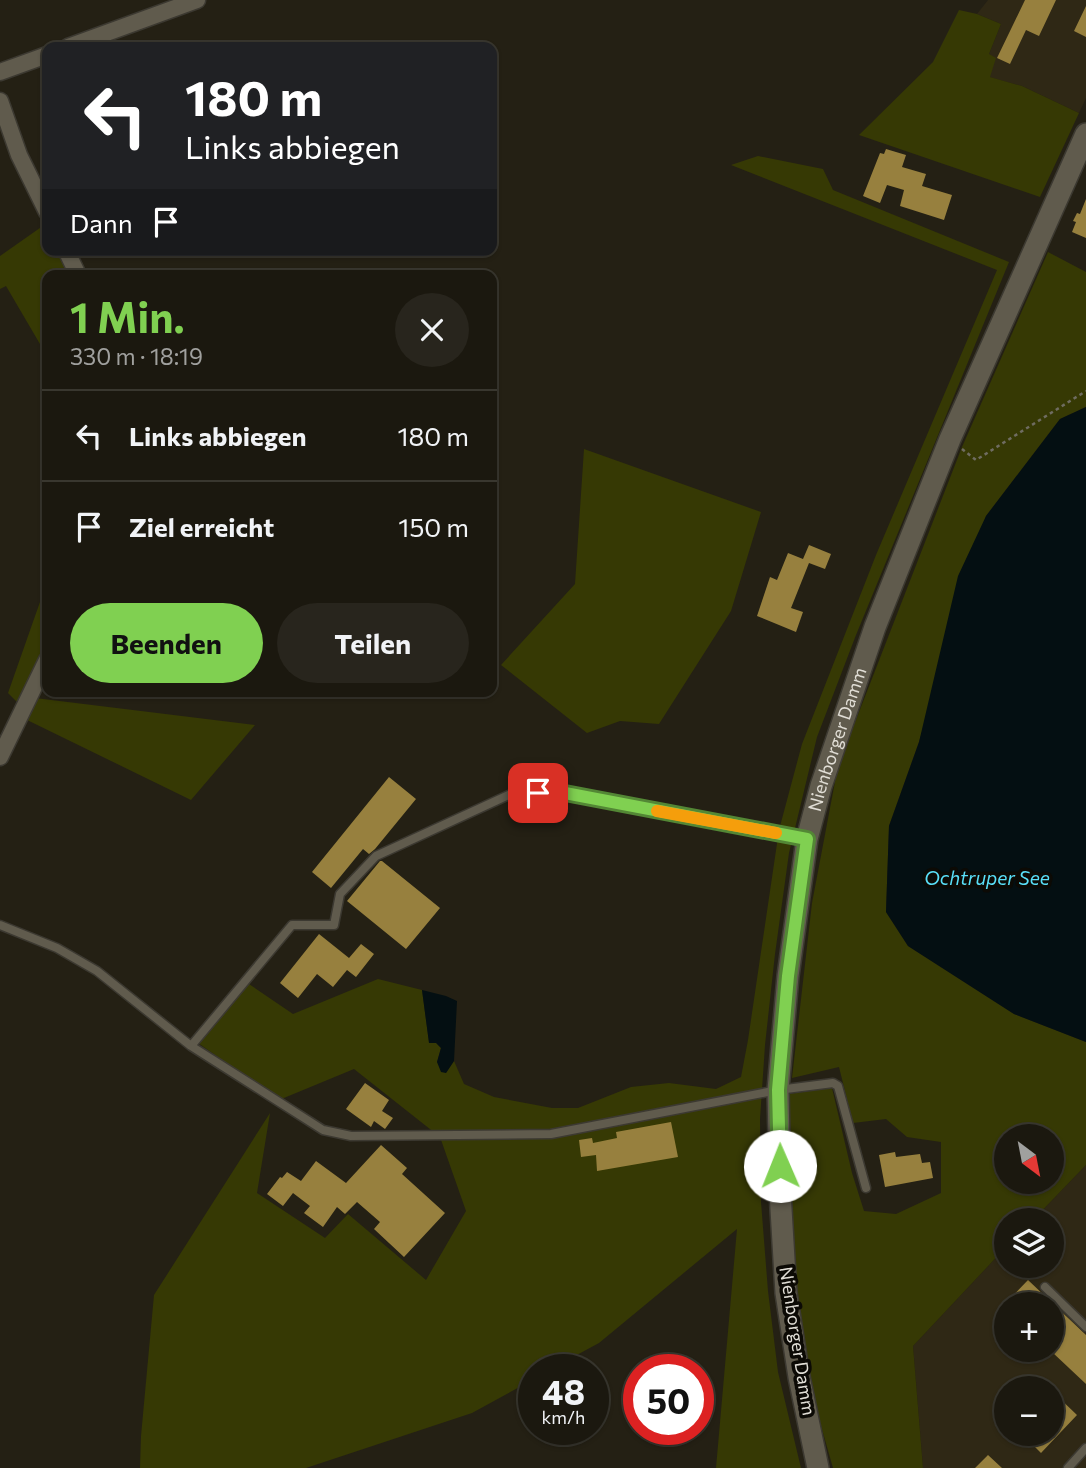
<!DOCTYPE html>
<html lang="de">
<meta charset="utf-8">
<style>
:root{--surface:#1b180f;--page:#28251d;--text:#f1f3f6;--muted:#a0a09e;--line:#39372f;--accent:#80d051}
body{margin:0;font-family:Commissioner,sans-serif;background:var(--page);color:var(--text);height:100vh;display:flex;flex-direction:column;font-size:26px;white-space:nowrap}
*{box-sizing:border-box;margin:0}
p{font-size:23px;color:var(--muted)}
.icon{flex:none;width:38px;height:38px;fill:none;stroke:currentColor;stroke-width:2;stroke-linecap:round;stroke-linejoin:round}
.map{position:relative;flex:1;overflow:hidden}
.drawer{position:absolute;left:42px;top:270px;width:455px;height:427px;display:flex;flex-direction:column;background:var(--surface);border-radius:14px;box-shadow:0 2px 5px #0004,0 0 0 2px var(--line)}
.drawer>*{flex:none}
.top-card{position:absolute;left:42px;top:42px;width:455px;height:214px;border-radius:14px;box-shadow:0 2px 5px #0004,0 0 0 2px var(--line);background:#202124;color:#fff;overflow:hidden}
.needle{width:46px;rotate:148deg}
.tools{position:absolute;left:994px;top:1124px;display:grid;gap:14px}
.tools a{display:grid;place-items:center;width:70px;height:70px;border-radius:50%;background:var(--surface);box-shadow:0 2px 5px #0004,0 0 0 2px var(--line);font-size:35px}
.speed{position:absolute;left:518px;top:1354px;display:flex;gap:14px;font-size:35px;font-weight:700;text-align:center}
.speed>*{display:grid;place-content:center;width:91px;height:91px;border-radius:50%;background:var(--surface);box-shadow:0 2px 5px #0004,0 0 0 2px var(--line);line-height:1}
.speed small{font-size:18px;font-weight:400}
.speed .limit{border:10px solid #d22;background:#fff;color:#111}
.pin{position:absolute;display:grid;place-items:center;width:60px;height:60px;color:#fff;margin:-30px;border-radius:14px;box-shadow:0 4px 10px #0006}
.me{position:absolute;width:77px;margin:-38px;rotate:359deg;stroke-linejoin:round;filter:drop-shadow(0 0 5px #0008)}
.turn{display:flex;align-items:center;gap:24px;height:147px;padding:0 28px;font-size:32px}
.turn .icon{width:91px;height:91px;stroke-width:2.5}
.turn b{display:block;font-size:49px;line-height:60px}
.then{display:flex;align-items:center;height:66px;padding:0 28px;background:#0003;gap:14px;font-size:26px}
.round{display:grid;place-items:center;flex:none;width:74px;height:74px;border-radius:37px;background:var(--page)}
.summary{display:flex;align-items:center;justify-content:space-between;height:119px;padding:0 28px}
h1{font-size:42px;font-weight:700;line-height:52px;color:var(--accent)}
.button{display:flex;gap:14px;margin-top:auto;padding:14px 28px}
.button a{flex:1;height:80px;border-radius:42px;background:var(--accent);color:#111;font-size:28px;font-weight:700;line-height:80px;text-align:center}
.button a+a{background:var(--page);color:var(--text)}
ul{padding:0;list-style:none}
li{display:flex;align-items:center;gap:21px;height:91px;padding:0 28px;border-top:2px solid var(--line)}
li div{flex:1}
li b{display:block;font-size:26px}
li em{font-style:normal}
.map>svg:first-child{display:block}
</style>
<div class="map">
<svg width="1086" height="1468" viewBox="0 0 1086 1468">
<rect width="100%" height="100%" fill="#242014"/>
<path fill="#2f2815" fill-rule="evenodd" d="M988,0H1086V98L1079,113L1022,86L989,77V54L1001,24L977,14Z
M1086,1165V1468H923L913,1346L1006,1247V1265H1052V1220H1033ZM1006,1304H1052V1349H1006ZM1006,1388H1052V1433H1006Z"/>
<path fill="#363904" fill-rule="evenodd" d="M959,10L977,14L1001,24L989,54L996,58L990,77L1022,86L1079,113L1040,197L859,135L933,62Z
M758,156L823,169L833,190L1009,262L856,635L817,737L789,853L775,954L765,1045L760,1119L761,1202L768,1291L778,1372L801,1468H716L737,1229L599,1343L549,1370H534V1379L472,1413L306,1468H140L141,1436L154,1295L270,1113L257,1193L325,1238L348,1214L426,1280L466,1211L440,1137L354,1069L279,1100L198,1043L246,982L293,1014L378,979L422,990L429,1042H436L441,1048L437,1062L446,1073L454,1061L464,1084L494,1097L552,1108H578L631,1087L669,1083L716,1089L741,1077L748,1040L779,830L802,744L876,555L997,270L731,165Z
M47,223V250H61L73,275H47V356L6,286L0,289V256Z
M1048,252L1086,272V407L1060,419L986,516L919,742L889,826L886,912L908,946L1014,1014L1086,1042V1165L1033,1220H1006V1247L913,1346L923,1468H833L806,1373L793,1251L784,1135L789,1094L832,1088L852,1173L864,1211L896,1214L941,1193V1142L907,1137L886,1119L853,1123L839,1067L792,1078L812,903L838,766L962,447ZM1006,1136H1052V1181H1006Z
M584,449L761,512L731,611L659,724L620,721L587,733L501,665L575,584Z
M47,582V645L17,702L8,693Z
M35,698L255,725L191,800L25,719Z"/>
<path fill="#040f12" d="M1086,407V1042L1014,1014L908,946L886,912L889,826L919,742L958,576L986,516L1060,419Z
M422,990L446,996L457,1001L454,1061L446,1073L441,1072L437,1062L441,1048L436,1043H429Z"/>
<path fill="#97803e" d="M1025,0H1056L1039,36L1026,30L1010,64L997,58Z
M1086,6V37L1074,31Z
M886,149L906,155L902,167L926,174L922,186L952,195L944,220L900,206L904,190L887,185L880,203L863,196L880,153L884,154Z
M1086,199V238L1072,232L1076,222L1073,221L1077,213L1080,214Z
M809,545L831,554L825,569L809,563L791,608L803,612L796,632L757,616L770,577L777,580L788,553L803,559Z
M389,777L416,799L375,849L369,854L363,849L331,888L312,872Z
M380,861H382L440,908L406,949L347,901Z
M319,934L349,958L361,944L374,954L356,977L347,970L333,987L317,974L298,998L280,983Z
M365,1083L389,1100L382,1111L393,1118L385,1129L374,1121L371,1127L346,1109Z
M671,1122L678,1157L597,1171L596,1155L581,1157L579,1140L592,1138L593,1143L617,1138L616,1132Z
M381,1145L407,1168L402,1174L445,1213L404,1257L374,1229L380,1222L357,1202L345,1214L337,1207L323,1227L304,1213L310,1206L293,1193L283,1206L267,1194L280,1177L282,1178L287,1172L301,1181L316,1161L346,1183Z
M895,1152L896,1157L920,1154L922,1163L930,1162L933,1178L885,1187L879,1155Z
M1028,1280L1086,1335V1384L1052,1352V1304H1005Z
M1052,1391L1077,1415L1041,1453L1021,1433H1052Z
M988,1455L1002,1468H975Z"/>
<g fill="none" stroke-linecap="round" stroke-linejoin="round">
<g stroke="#3c3931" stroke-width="11">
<path id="lane" d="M0,925L57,948L97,971L191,1046L323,1130L351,1136L551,1134L778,1090L833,1083L838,1086L866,1188
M191,1046L292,925H334L340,894L376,856L511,794L565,793L804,838
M1045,1287L1086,1327
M1068,1468L1086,1448"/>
</g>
<g stroke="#3c3931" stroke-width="19">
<path id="street" d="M68,47L197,0
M0,72L47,55
M0,101L19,155L47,212
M66,250L78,275
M0,757L47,660"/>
</g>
<g stroke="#3c3931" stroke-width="24">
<g id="secondary">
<path id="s1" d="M818,1468L799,1377L786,1293L780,1192L778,1090L788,976L807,839L821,786L875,627L950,439L1086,134"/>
</g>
</g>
<path stroke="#6f6c61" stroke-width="2.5" stroke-dasharray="3.5 3.5" stroke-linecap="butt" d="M962,449L976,460L1086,391"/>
<use href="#lane" stroke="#605b4d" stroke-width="8"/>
<use href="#street" stroke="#605b4d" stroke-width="16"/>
<use href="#secondary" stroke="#605b4d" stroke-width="21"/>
</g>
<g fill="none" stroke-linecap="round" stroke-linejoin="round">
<g stroke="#538735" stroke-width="18">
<path id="route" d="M538,793H565L807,839L788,976L778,1090L780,1166"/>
</g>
<use href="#route" stroke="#80d051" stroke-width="12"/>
<path stroke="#f59e0b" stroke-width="12" d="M657,811L776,833"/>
</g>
<g text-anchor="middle" stroke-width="7" stroke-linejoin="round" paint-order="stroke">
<g font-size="18" fill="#e1ded6" stroke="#0c0a05">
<text dy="6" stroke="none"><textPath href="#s1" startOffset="738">Nienborger Damm</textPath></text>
<text transform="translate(797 1341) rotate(81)" y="6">Nienborger Damm</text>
</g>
<g font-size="19" font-style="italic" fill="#59dff8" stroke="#0c0a05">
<text x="987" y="885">Ochtruper See</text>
</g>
</g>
</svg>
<div class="tools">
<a><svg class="needle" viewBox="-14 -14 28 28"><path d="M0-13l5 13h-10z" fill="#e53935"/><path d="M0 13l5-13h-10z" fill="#a0a09e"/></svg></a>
<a><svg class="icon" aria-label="layers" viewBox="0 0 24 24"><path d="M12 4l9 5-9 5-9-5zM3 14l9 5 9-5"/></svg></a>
<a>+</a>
<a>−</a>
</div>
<div class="speed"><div>48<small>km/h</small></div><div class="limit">50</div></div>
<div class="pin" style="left:538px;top:793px;background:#d93025"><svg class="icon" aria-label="arrive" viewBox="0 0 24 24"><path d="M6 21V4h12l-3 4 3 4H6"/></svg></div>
<svg class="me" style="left:780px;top:1166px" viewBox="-20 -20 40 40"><circle r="19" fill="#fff"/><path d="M0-13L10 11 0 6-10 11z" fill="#80d051"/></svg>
<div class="top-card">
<div class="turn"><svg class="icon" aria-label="left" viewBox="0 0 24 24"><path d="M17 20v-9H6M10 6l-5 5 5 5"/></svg><div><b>180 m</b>Links abbiegen</div></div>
<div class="then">Dann<svg class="icon" aria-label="arrive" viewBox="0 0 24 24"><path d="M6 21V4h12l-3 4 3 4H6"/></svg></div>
</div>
<section class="drawer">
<div class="summary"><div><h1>1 Min.</h1><p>330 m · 18:19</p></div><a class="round"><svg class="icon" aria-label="close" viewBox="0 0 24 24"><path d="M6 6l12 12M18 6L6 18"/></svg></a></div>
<ul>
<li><svg class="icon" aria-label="left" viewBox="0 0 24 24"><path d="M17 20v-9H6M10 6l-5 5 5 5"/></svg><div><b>Links abbiegen</b></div><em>180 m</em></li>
<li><svg class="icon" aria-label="arrive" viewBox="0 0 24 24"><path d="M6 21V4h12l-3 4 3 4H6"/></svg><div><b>Ziel erreicht</b></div><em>150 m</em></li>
</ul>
<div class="button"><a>Beenden</a><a>Teilen</a></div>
</section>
</div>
